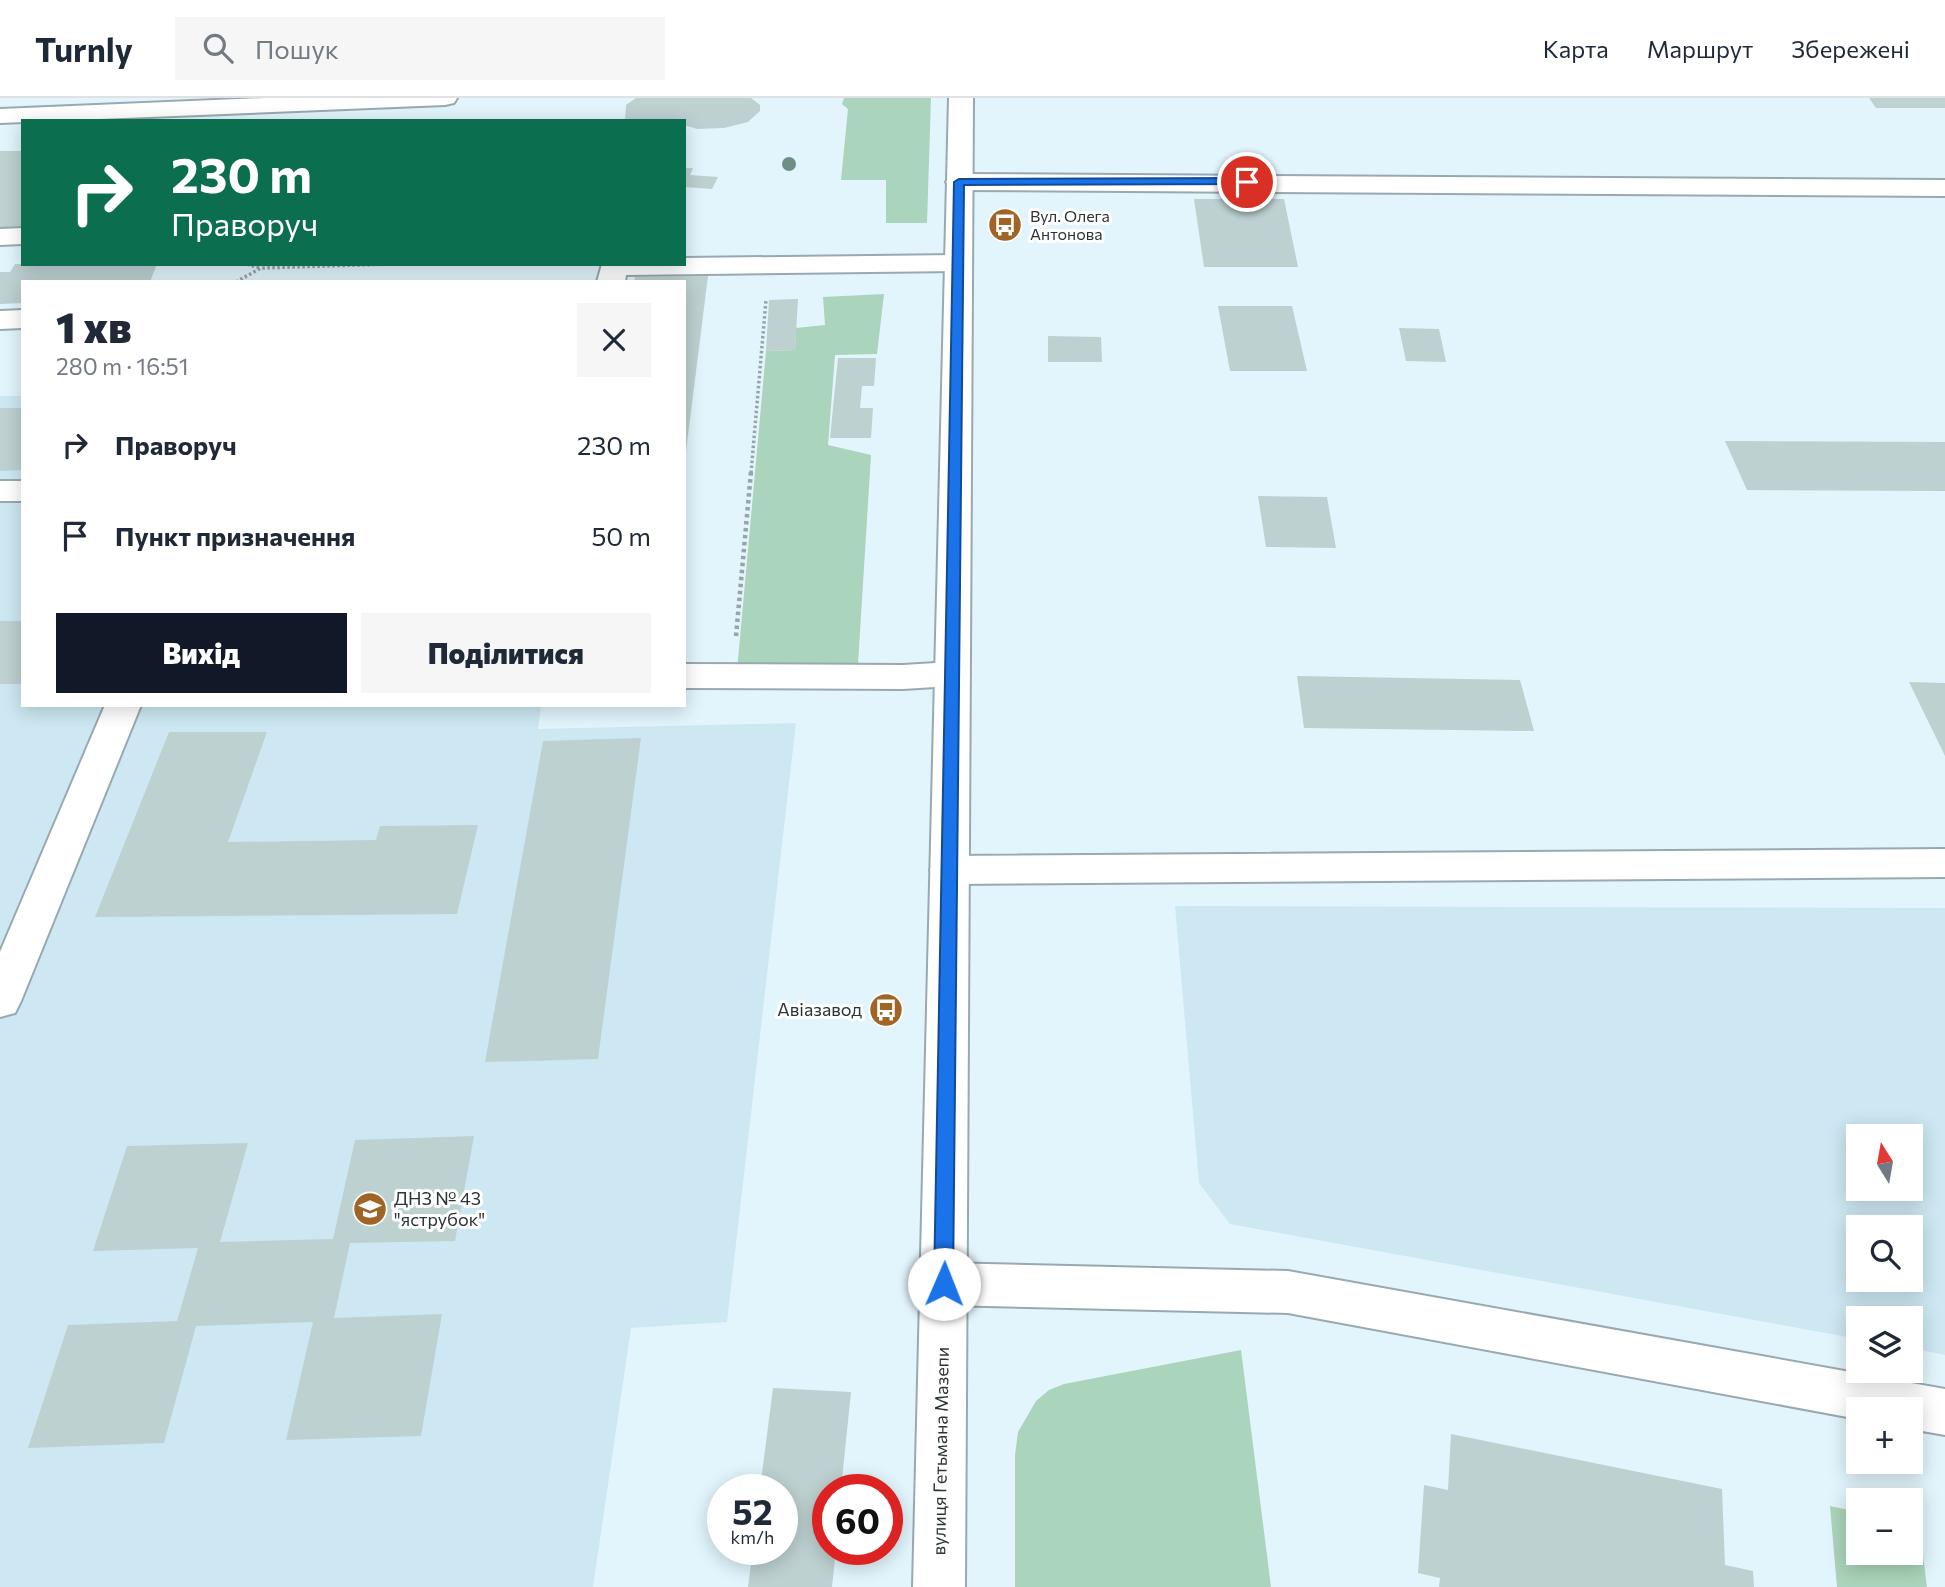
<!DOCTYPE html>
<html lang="uk">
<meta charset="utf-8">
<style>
:root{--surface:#fff;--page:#f6f6f7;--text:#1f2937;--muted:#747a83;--line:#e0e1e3;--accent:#111827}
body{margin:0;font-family:Commissioner,sans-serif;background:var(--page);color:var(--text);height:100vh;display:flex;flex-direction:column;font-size:26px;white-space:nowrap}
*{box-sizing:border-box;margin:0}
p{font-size:23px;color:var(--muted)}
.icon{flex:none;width:38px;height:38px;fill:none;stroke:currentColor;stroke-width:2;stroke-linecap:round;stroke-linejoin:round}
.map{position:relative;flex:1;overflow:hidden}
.panel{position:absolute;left:21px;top:182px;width:665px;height:427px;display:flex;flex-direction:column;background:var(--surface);border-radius:0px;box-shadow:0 4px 18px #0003}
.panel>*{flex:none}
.top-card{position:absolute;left:21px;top:21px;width:665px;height:147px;border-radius:0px;box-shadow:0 4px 18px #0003;background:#0b6e4f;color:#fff;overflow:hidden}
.needle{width:46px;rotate:349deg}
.fabs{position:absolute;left:1846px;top:1026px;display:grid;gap:14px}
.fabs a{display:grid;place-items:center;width:77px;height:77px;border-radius:0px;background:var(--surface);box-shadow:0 4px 18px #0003;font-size:35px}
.speed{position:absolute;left:707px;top:1376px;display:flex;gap:14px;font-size:35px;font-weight:700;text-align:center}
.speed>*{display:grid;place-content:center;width:91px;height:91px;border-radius:50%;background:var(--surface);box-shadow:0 4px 18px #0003;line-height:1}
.speed small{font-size:18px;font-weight:400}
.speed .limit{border:10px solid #d22;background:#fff;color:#111}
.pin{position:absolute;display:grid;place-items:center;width:60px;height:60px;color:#fff;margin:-30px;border:4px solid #fff;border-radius:50%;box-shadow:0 2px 7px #0007}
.me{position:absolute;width:77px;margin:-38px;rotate:1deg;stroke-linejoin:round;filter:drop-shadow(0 0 5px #0008)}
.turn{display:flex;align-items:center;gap:24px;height:147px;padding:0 35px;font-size:32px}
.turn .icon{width:91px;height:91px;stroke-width:2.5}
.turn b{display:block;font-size:49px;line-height:60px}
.round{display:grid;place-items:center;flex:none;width:74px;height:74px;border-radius:0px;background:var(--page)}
.summary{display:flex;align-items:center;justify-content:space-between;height:119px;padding:0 35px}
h1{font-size:42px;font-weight:800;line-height:52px}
.primary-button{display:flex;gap:14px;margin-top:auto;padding:14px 35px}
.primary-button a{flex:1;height:80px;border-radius:0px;background:var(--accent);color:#fff;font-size:28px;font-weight:800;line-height:80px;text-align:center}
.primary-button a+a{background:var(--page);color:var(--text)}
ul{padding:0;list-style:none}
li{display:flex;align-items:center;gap:21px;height:91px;padding:0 35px}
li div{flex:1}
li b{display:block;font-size:26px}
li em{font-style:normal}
header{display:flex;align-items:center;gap:42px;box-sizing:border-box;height:98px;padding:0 35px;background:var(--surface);border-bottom:2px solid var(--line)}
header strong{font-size:33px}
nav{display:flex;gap:38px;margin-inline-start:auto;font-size:24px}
.search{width:490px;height:63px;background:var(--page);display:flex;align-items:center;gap:18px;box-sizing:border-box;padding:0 24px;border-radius:0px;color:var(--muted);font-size:26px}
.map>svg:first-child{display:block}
</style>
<header>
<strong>Turnly</strong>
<div class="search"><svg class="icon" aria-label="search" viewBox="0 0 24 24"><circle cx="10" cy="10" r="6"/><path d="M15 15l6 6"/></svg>Пошук</div>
<nav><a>Карта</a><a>Маршрут</a><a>Збережені</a></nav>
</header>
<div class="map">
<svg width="1945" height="1489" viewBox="0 0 1945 1489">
<rect width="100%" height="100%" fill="#e2f5fc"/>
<path fill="#cde8f2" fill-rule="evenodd" d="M0,298H23V607H541L538,631L796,625L727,1224L631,1230L593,1489H0Z
M1175,808L1945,810V1257L1911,1250V1220H1858V1241L1230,1126L1199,1085ZM1858,1038H1911V1090H1858ZM1858,1129H1911V1181H1858Z"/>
<path fill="#aad4bb" d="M844,0H931L927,125H886V82H841L848,11L842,6Z
M884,196L877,256L835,257L828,347L871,357L858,566L843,574L737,573L766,253L795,252L796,230L825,227L823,199Z
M1241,1252L1271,1489H1015V1357L1018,1334L1036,1303L1049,1292L1064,1286Z
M1830,1408L1858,1414V1454H1911V1424L1919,1426L1927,1489H1837Z"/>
<path fill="#bdd1d0" d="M636,0H751L760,7V13L748,24L724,30L697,31L684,27V23H625L626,7Z
M1869,0H1945V10H1876Z
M0,53H23V132L0,134Z
M684,70H693L690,77L718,79L712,91L684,89Z
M1194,101H1284L1298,169H1204Z
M15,166H157L150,184H23V205L0,206V174H10Z
M708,178L686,353H684V184H634L635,179Z
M798,201L795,252L766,253L769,202Z
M1218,208H1292L1307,273H1230Z
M1399,230L1439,231L1446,264L1406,263Z
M1048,238L1101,239L1102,264H1048Z
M838,260H876L874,288H862L860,310H873L871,340H830Z
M0,310H23V372L0,373Z
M1725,343L1945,344V393L1747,392Z
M1258,398L1327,399L1336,450L1266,449Z
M0,523H23V586H0Z
M1297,578L1520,582L1534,633L1304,630Z
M1909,584L1945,585V658Z
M169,634H267L228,744L376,742L380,728L478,727L457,816L95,819Z
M641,640L598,961L485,964L543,643Z
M474,1038L455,1143L350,1145L334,1220L442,1216L421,1338L286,1342L313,1224L196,1228L164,1345L28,1350L68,1227L177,1223L198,1150L93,1153L127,1048L248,1045L220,1144L333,1141L355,1042Z
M773,1290L851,1294L841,1391H828V1451H836L832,1489H748L753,1451H782V1391H760Z
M1451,1336L1722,1391L1725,1467L1753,1473L1754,1489H1439L1440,1480L1418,1475L1424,1387L1448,1392Z"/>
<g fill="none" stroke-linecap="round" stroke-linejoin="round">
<g stroke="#98a9b0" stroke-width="4">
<path id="minor" d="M264,0H457L454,5L445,7L0,25V11Z
M959,76L1945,82V98L959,92L950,89L946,84L950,79Z
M23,130V146L0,147V131Z
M958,157L968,159L972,165L968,171L958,173L626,177L625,184H597L602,166H684V160Z
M23,212V230L0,231V213Z
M0,383H23V403H0Z
M952,564L964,568L970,576L964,584L952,588L903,591L684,590V566L903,567Z
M105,607H141L21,903L15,915L0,919V854Z
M1945,751V779L950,786L936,782L930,772L936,762L950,758Z
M944,1165L1288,1173L1945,1291V1337L1911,1331V1311H1858V1321L1288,1215L944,1207L927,1201L921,1186L927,1171Z"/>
</g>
<g stroke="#98a9b0" stroke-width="4">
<path id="major" d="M949,0H973L965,1489H913Z"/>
</g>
<path stroke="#97a5ab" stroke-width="3.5" stroke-dasharray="2.5 2.5" stroke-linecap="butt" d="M247,166L260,170
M236,184L261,170L390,166
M751,375L766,202"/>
<path stroke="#97a5ab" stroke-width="4.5" stroke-dasharray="3.5 3.5" stroke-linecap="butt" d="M736,538L751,374"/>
<use href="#minor" fill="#fff" fill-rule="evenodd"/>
<use href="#major" fill="#fff" fill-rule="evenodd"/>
</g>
<circle fill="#6e8e86" cx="789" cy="66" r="7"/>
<path fill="#1a73e8" stroke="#114b97" stroke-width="2" d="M1247,80L1250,81V86L964,87L953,1186L950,1192L944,1195L937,1192L934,1186L954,84L959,81Z"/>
<defs>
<g id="bus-disc" transform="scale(1.75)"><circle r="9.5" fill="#a06427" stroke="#fff"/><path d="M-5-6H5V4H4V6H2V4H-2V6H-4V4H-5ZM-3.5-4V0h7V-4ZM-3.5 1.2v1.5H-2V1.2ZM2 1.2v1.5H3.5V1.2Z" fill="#fff"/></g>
<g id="school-disc" transform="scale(1.75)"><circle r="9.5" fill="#a06427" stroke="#fff"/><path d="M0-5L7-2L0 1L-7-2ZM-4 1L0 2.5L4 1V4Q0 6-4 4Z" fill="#fff"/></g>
</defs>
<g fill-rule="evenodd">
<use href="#bus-disc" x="1005" y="127"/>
<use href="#bus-disc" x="886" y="912"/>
<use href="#school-disc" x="370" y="1111"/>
</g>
<g text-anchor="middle" stroke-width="6" stroke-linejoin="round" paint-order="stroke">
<g font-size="16" fill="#2d3437" stroke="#fff" text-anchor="start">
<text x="1030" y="124">Вул. Олега<tspan x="1030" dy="18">Антонова</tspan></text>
</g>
<g font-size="18" fill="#2d3437" stroke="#fff" text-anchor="end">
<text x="862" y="918">Авіазавод</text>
<text x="394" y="1107" text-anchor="start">ДНЗ № 43<tspan x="394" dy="21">"яструбок"</tspan></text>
</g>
<g font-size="18" fill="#2d3437" stroke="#fff">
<text transform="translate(941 1353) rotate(-89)" y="6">вулиця Гетьмана Мазепи</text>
</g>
</g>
</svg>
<div class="fabs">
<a><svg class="needle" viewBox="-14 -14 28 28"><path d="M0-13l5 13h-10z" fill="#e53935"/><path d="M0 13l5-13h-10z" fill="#747a83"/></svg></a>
<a><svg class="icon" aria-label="search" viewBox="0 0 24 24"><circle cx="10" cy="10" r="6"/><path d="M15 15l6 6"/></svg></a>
<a><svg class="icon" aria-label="layers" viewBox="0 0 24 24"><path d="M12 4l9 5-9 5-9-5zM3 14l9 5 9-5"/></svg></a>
<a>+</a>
<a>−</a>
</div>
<div class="speed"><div>52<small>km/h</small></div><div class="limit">60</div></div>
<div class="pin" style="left:1247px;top:84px;background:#d93025"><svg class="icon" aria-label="arrive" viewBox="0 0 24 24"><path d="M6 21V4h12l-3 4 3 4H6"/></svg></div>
<svg class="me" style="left:944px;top:1186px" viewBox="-20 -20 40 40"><circle r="19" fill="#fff"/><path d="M0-13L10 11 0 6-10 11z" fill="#1a73e8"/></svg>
<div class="top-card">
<div class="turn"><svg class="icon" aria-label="right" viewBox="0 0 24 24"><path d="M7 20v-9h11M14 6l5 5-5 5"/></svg><div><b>230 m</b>Праворуч</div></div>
</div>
<section class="panel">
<div class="summary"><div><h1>1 хв</h1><p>280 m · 16:51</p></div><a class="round"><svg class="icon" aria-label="close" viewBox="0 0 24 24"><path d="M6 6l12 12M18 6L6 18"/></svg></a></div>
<ul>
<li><svg class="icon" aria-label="right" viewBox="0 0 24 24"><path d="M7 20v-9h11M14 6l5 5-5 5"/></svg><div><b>Праворуч</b></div><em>230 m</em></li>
<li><svg class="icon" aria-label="arrive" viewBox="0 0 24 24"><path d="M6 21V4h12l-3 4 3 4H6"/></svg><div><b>Пункт призначення</b></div><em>50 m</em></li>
</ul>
<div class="primary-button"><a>Вихід</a><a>Поділитися</a></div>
</section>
</div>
